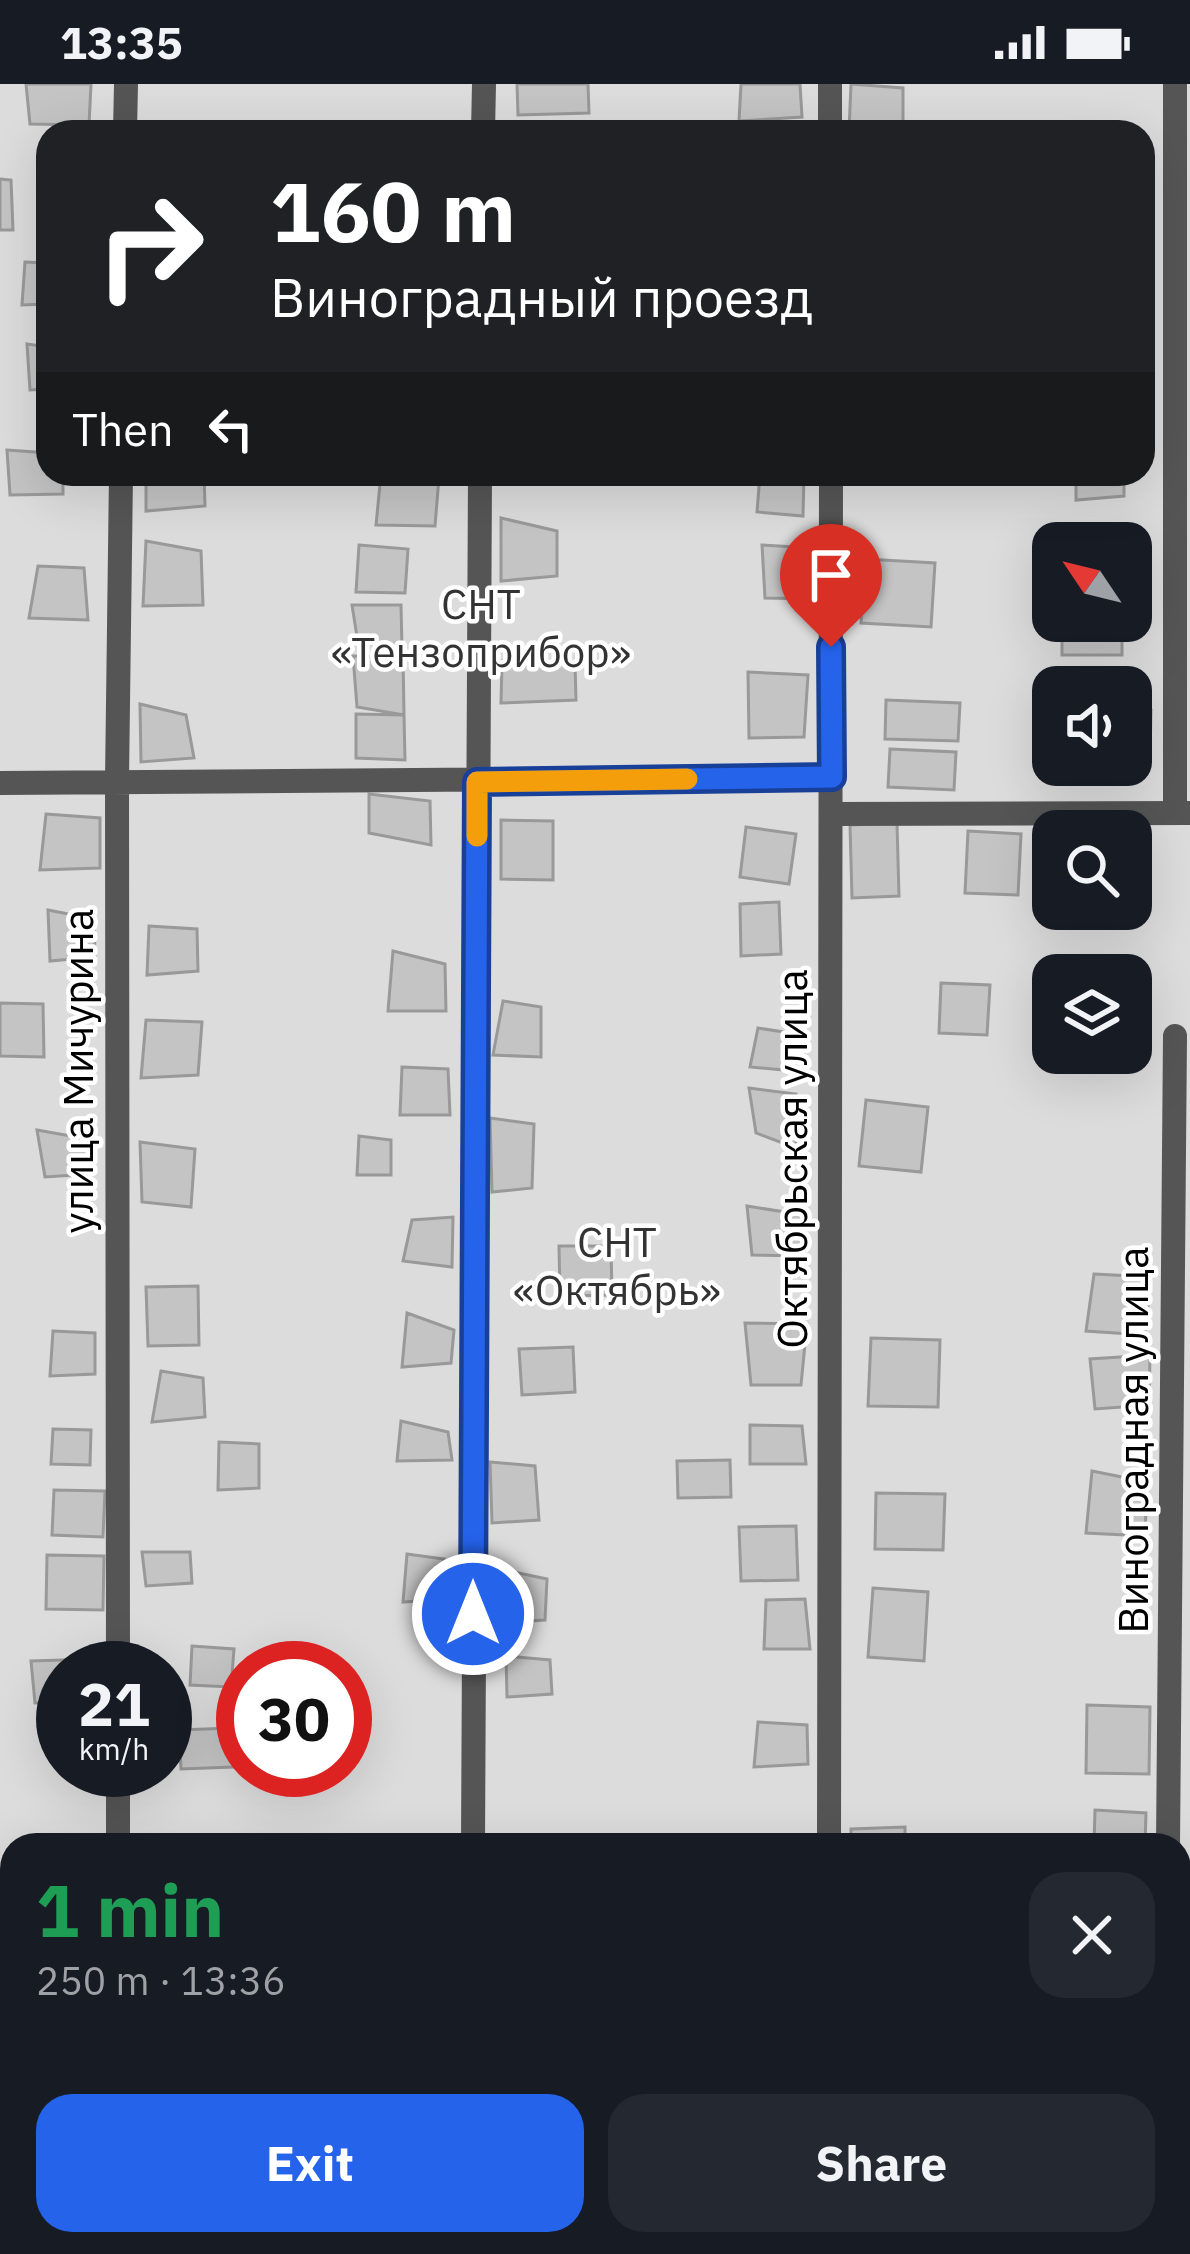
<!DOCTYPE html>
<meta charset="utf-8">
<style>
:root{--surface:#171b24;--page:#242831;--text:#f1f3f6;--muted:#9ea1a6;--accent:#2563eb}
body{margin:0;font-family:"IBM Plex Sans",sans-serif;background:var(--page);color:var(--text);height:100vh;display:flex;flex-direction:column;font-size:45px;white-space:nowrap}
*{box-sizing:border-box;margin:0}
p{font-size:39px;color:var(--muted)}
.icon{flex:none;width:66px;height:66px;fill:none;stroke:currentColor;stroke-width:2;stroke-linecap:round;stroke-linejoin:round}
.map{position:relative;flex:1;overflow:hidden}
.sheet{position:absolute;left:0px;top:1749px;width:1191px;height:423px;display:flex;flex-direction:column;background:var(--surface);border-radius:36px 36px 0 0;box-shadow:0 12px 48px #0002}
.sheet>*{flex:none}
.banner{position:absolute;left:36px;top:36px;width:1119px;height:366px;border-radius:36px;box-shadow:0 12px 48px #0002;background:#202124;color:#fff;overflow:hidden}
.needle{width:78px;rotate:305deg}
.controls{position:absolute;left:1032px;top:438px;display:grid;gap:24px}
.controls a{display:grid;place-items:center;width:120px;height:120px;border-radius:24px;background:var(--surface);box-shadow:0 12px 48px #0002;font-size:60px}
.speed{position:absolute;left:36px;top:1557px;display:flex;gap:24px;font-size:60px;font-weight:700;text-align:center}
.speed>*{display:grid;place-content:center;width:156px;height:156px;border-radius:50%;background:var(--surface);box-shadow:0 12px 48px #0002;line-height:1}
.speed small{font-size:30px;font-weight:400}
.speed .limit{border:18px solid #d22;background:#fff;color:#111}
.pin{position:absolute;display:grid;place-items:center;width:102px;height:102px;color:#fff;margin:-123px -51px;border-radius:50% 50% 50% 0;rotate:-45deg;box-shadow:0 0 12px #0007}
.pin .icon{rotate:45deg}
.me{position:absolute;width:132px;margin:-66px;rotate:0deg;stroke-linejoin:round;filter:drop-shadow(0 0 9px #0008)}
.turn{display:flex;align-items:center;gap:42px;height:252px;padding:0 36px;font-size:54px}
.turn .icon{width:156px;height:156px;stroke-width:2.5}
.turn b{display:block;font-size:84px;line-height:102px}
.then{display:flex;align-items:center;height:114px;padding:0 36px;background:#0003;gap:24px;font-size:45px}
.round{display:grid;place-items:center;flex:none;width:126px;height:126px;border-radius:36px;background:var(--page)}
.headline{display:flex;align-items:center;justify-content:space-between;height:204px;padding:0 36px}
h1{font-size:72px;font-weight:800;line-height:90px;color:#1e9e55}
.action{display:flex;gap:24px;margin-top:auto;padding:24px 36px}
.action a{flex:1;height:138px;border-radius:36px;background:var(--accent);color:#fff;font-size:48px;font-weight:800;line-height:138px;text-align:center}
.action a+a{background:var(--page);color:var(--text)}
.status{display:flex;justify-content:space-between;align-items:center;height:84px;padding:0 60px;background:var(--surface);direction:ltr}
.status svg{height:33px;fill:currentColor}
.map>svg:first-child{display:block}
</style>
<div class="status"><b>13:35</b><svg viewBox="0 0 49 12"><path d="M0 12V9h3v3zM5 12V6h3v6zM10 12V3h3v9zM15 12V0h3v12zM26 1h20v11H26zM47 4h2v5h-2z"/></svg></div>
<div class="map">
<svg width="1190" height="2170" viewBox="0 0 1190 2170">
<rect width="100%" height="100%" fill="#fff"/>
<path fill="#dcdcdc" fill-rule="evenodd" d="M0,0H1190V2170H0ZM48,48H1143V390H48ZM1053,459H1131V537H1053ZM1053,603H1131V681H1053ZM1053,747H1131V825H1053ZM1053,891H1131V969H1053ZM63,1584H165V1686H63ZM243,1584H345V1686H243ZM12,1761H1179V2160H12Z"/>
<path fill="#c4c4c4" stroke="#999" stroke-width="3" d="M26,0H91L89,41L30,40Z
M517,0H588L589,29L518,31Z
M741,0H800L802,33L739,37Z
M851,0L903,4V48H849Z
M0,95L11,96L13,146H0Z
M25,178L48,179V220L22,221Z
M27,260L48,263V305L30,306Z
M7,366L48,369V390H63V410L10,411Z
M146,390H204L205,422L146,427Z
M381,390L439,393L435,442L376,441Z
M760,390H804L803,432L757,428Z
M1076,390H1124V412L1076,416Z
M501,434L557,447V492L501,497Z
M146,457L201,467L203,521L143,522Z
M359,461L408,465L405,509L356,508Z
M762,461L810,464L812,515L765,514Z
M865,475L935,479L931,543L861,539Z
M38,482L84,484L88,536L29,534Z
M352,521H401L402,564L358,559Z
M1062,537H1122V571H1062Z
M353,572L403,573L404,631L357,623Z
M502,577L575,578L576,616L501,619Z
M748,588L808,591L804,653L749,654Z
M886,616L960,619L958,657L885,655Z
M140,620L186,631L194,674L141,678Z
M1131,622L1151,626L1150,672L1131,673Z
M356,630L404,631L405,676L356,674Z
M890,665L956,668L954,706L888,703Z
M369,710L430,717L431,761L369,749Z
M46,730L100,734V784L40,786Z
M501,736L553,737V796L501,795Z
M897,739L899,812L852,814L850,741Z
M746,743L796,750L789,800L740,793Z
M968,747L1021,750L1018,811L965,809Z
M779,818L781,870L741,872L740,820Z
M48,826L94,835L95,873L50,877Z
M149,842L197,845L198,887L147,891Z
M393,867L445,880L446,927H388Z
M941,899L990,901L987,951L939,949Z
M503,917L541,923V973L493,971Z
M0,919L43,920L44,973L0,972Z
M1131,920L1143,923L1141,967H1131Z
M146,936L202,938L198,991L141,994Z
M758,944L797,950L795,987L750,983Z
M402,983L448,985L450,1031H400Z
M749,1004L796,1010V1064L756,1049Z
M866,1016L928,1023L921,1088L859,1082Z
M490,1034L534,1040L532,1104L492,1108Z
M37,1046L88,1055L91,1090L45,1093Z
M359,1052L391,1056V1091H357Z
M140,1058L195,1065L191,1123L142,1118Z
M747,1122L804,1131L806,1172L752,1171Z
M453,1133L452,1183L403,1177L412,1136Z
M559,1162H611L612,1211L560,1212Z
M1094,1190L1151,1193L1145,1251L1086,1247Z
M198,1202L199,1261L148,1262L146,1203Z
M407,1229L454,1246L451,1279L402,1283Z
M745,1239L807,1240L801,1301H751Z
M53,1247L95,1249V1290L50,1292Z
M871,1254L940,1256L938,1323L868,1322Z
M573,1263L575,1308L522,1311L519,1265Z
M1150,1271L1149,1321L1095,1325L1090,1275Z
M161,1287L203,1294L205,1333L152,1338Z
M401,1337L448,1348L452,1376L397,1377Z
M750,1341L802,1342L806,1380H750Z
M53,1345L91,1346L90,1381L51,1380Z
M219,1358L259,1360V1404L218,1406Z
M730,1376L731,1413L678,1414L677,1377Z
M490,1378L535,1382L539,1436L492,1439Z
M1092,1387L1147,1398L1145,1452L1086,1449Z
M54,1406L105,1407L103,1453L52,1451Z
M876,1409L945,1410L943,1466L875,1465Z
M796,1442L798,1496L741,1497L739,1443Z
M142,1468H190L192,1499L146,1502Z
M407,1470L444,1475L443,1515L403,1518Z
M47,1471L104,1472L103,1526L46,1525Z
M495,1484L547,1495L545,1536L497,1539Z
M873,1504L928,1508L924,1577L868,1573Z
M805,1515L810,1565H764L766,1516Z
M192,1562L234,1565L231,1603L190,1601Z
M506,1572L550,1576L552,1610L507,1613Z
M94,1575V1584H63V1618L35,1619L31,1577Z
M1087,1621L1150,1623L1149,1690L1086,1689Z
M758,1638L807,1641L808,1680L754,1683Z
M232,1644L233,1683L181,1685L179,1646Z
M1095,1726L1146,1729L1145,1761H1094Z
M905,1743V1761H851V1745Z
M53,2160H101V2170H52Z
M581,2160H641L640,2170H580Z"/>
<g fill="none" stroke-linecap="round" stroke-linejoin="round">
<path stroke="#555" stroke-width="24" d="M830,0V48
M1175,0V729
M125,48L126,0
M483,48L484,0
M0,699L832,693
M832,730L1189,729
M118,1584L117,696L121,390
M118,1686V1761
M473,1761L480,390
M829,1761L831,390
M1168,1761L1175,952
M118,2160V2170
M471,2170V2160
M827,2170V2160
M1165,2170V2160"/>
</g>
<g fill="none" stroke-linecap="round" stroke-linejoin="round">
<g stroke="#184099" stroke-width="30">
<path id="route" d="M473,1530L477,698L832,693L831,563"/>
</g>
<use href="#route" stroke="#2563eb" stroke-width="21"/>
<path stroke="#f59e0b" stroke-width="21" d="M477,752V698L687,695"/>
</g>
<g text-anchor="middle" stroke-width="9" stroke-linejoin="round" paint-order="stroke">
<g font-size="42" fill="#333" stroke="#fff">
<text x="481" y="535">СНТ<tspan x="481" dy="48">«Тензоприбор»</tspan></text>
<text x="617" y="1173">СНТ<tspan x="617" dy="48">«Октябрь»</tspan></text>
</g>
<g font-size="42" fill="#000" stroke="#fff">
<text transform="translate(78 987) rotate(-90)" y="15">улица Мичурина</text>
<text transform="translate(792 1075) rotate(-90)" y="15">Октябрьская улица</text>
<text transform="translate(1133 1356) rotate(-90)" y="15">Виноградная улица</text>
</g>
</g>
</svg>
<div class="controls">
<a><svg class="needle" viewBox="-14 -14 28 28"><path d="M0-13l5 13h-10z" fill="#e53935"/><path d="M0 13l5-13h-10z" fill="#9ea1a6"/></svg></a>
<a><svg class="icon" aria-label="sound" viewBox="0 0 24 24"><path d="M4 9h4l5-4v14l-5-4H4zM17 9q2 3 0 6"/></svg></a>
<a><svg class="icon" aria-label="search" viewBox="0 0 24 24"><circle cx="10" cy="10" r="6"/><path d="M15 15l6 6"/></svg></a>
<a><svg class="icon" aria-label="layers" viewBox="0 0 24 24"><path d="M12 4l9 5-9 5-9-5zM3 14l9 5 9-5"/></svg></a>
</div>
<div class="speed"><div>21<small>km/h</small></div><div class="limit">30</div></div>
<div class="pin" style="left:831px;top:563px;background:#d93025"><svg class="icon" aria-label="arrive" viewBox="0 0 24 24"><path d="M6 21V4h12l-3 4 3 4H6"/></svg></div>
<svg class="me" style="left:473px;top:1530px" viewBox="-20 -20 40 40"><circle r="17" fill="#2563eb" stroke="#fff" stroke-width="3"/><path d="M0-11L8 9 0 5-8 9z" fill="#fff"/></svg>
<div class="banner">
<div class="turn"><svg class="icon" aria-label="right" viewBox="0 0 24 24"><path d="M7 20v-9h11M14 6l5 5-5 5"/></svg><div><b>160 m</b>Виноградный проезд</div></div>
<div class="then">Then<svg class="icon" aria-label="left" viewBox="0 0 24 24"><path d="M17 20v-9H6M10 6l-5 5 5 5"/></svg></div>
</div>
<section class="sheet">
<div class="headline"><div><h1>1 min</h1><p>250 m · 13:36</p></div><a class="round"><svg class="icon" aria-label="close" viewBox="0 0 24 24"><path d="M6 6l12 12M18 6L6 18"/></svg></a></div>
<div class="action"><a>Exit</a><a>Share</a></div>
</section>
</div>
